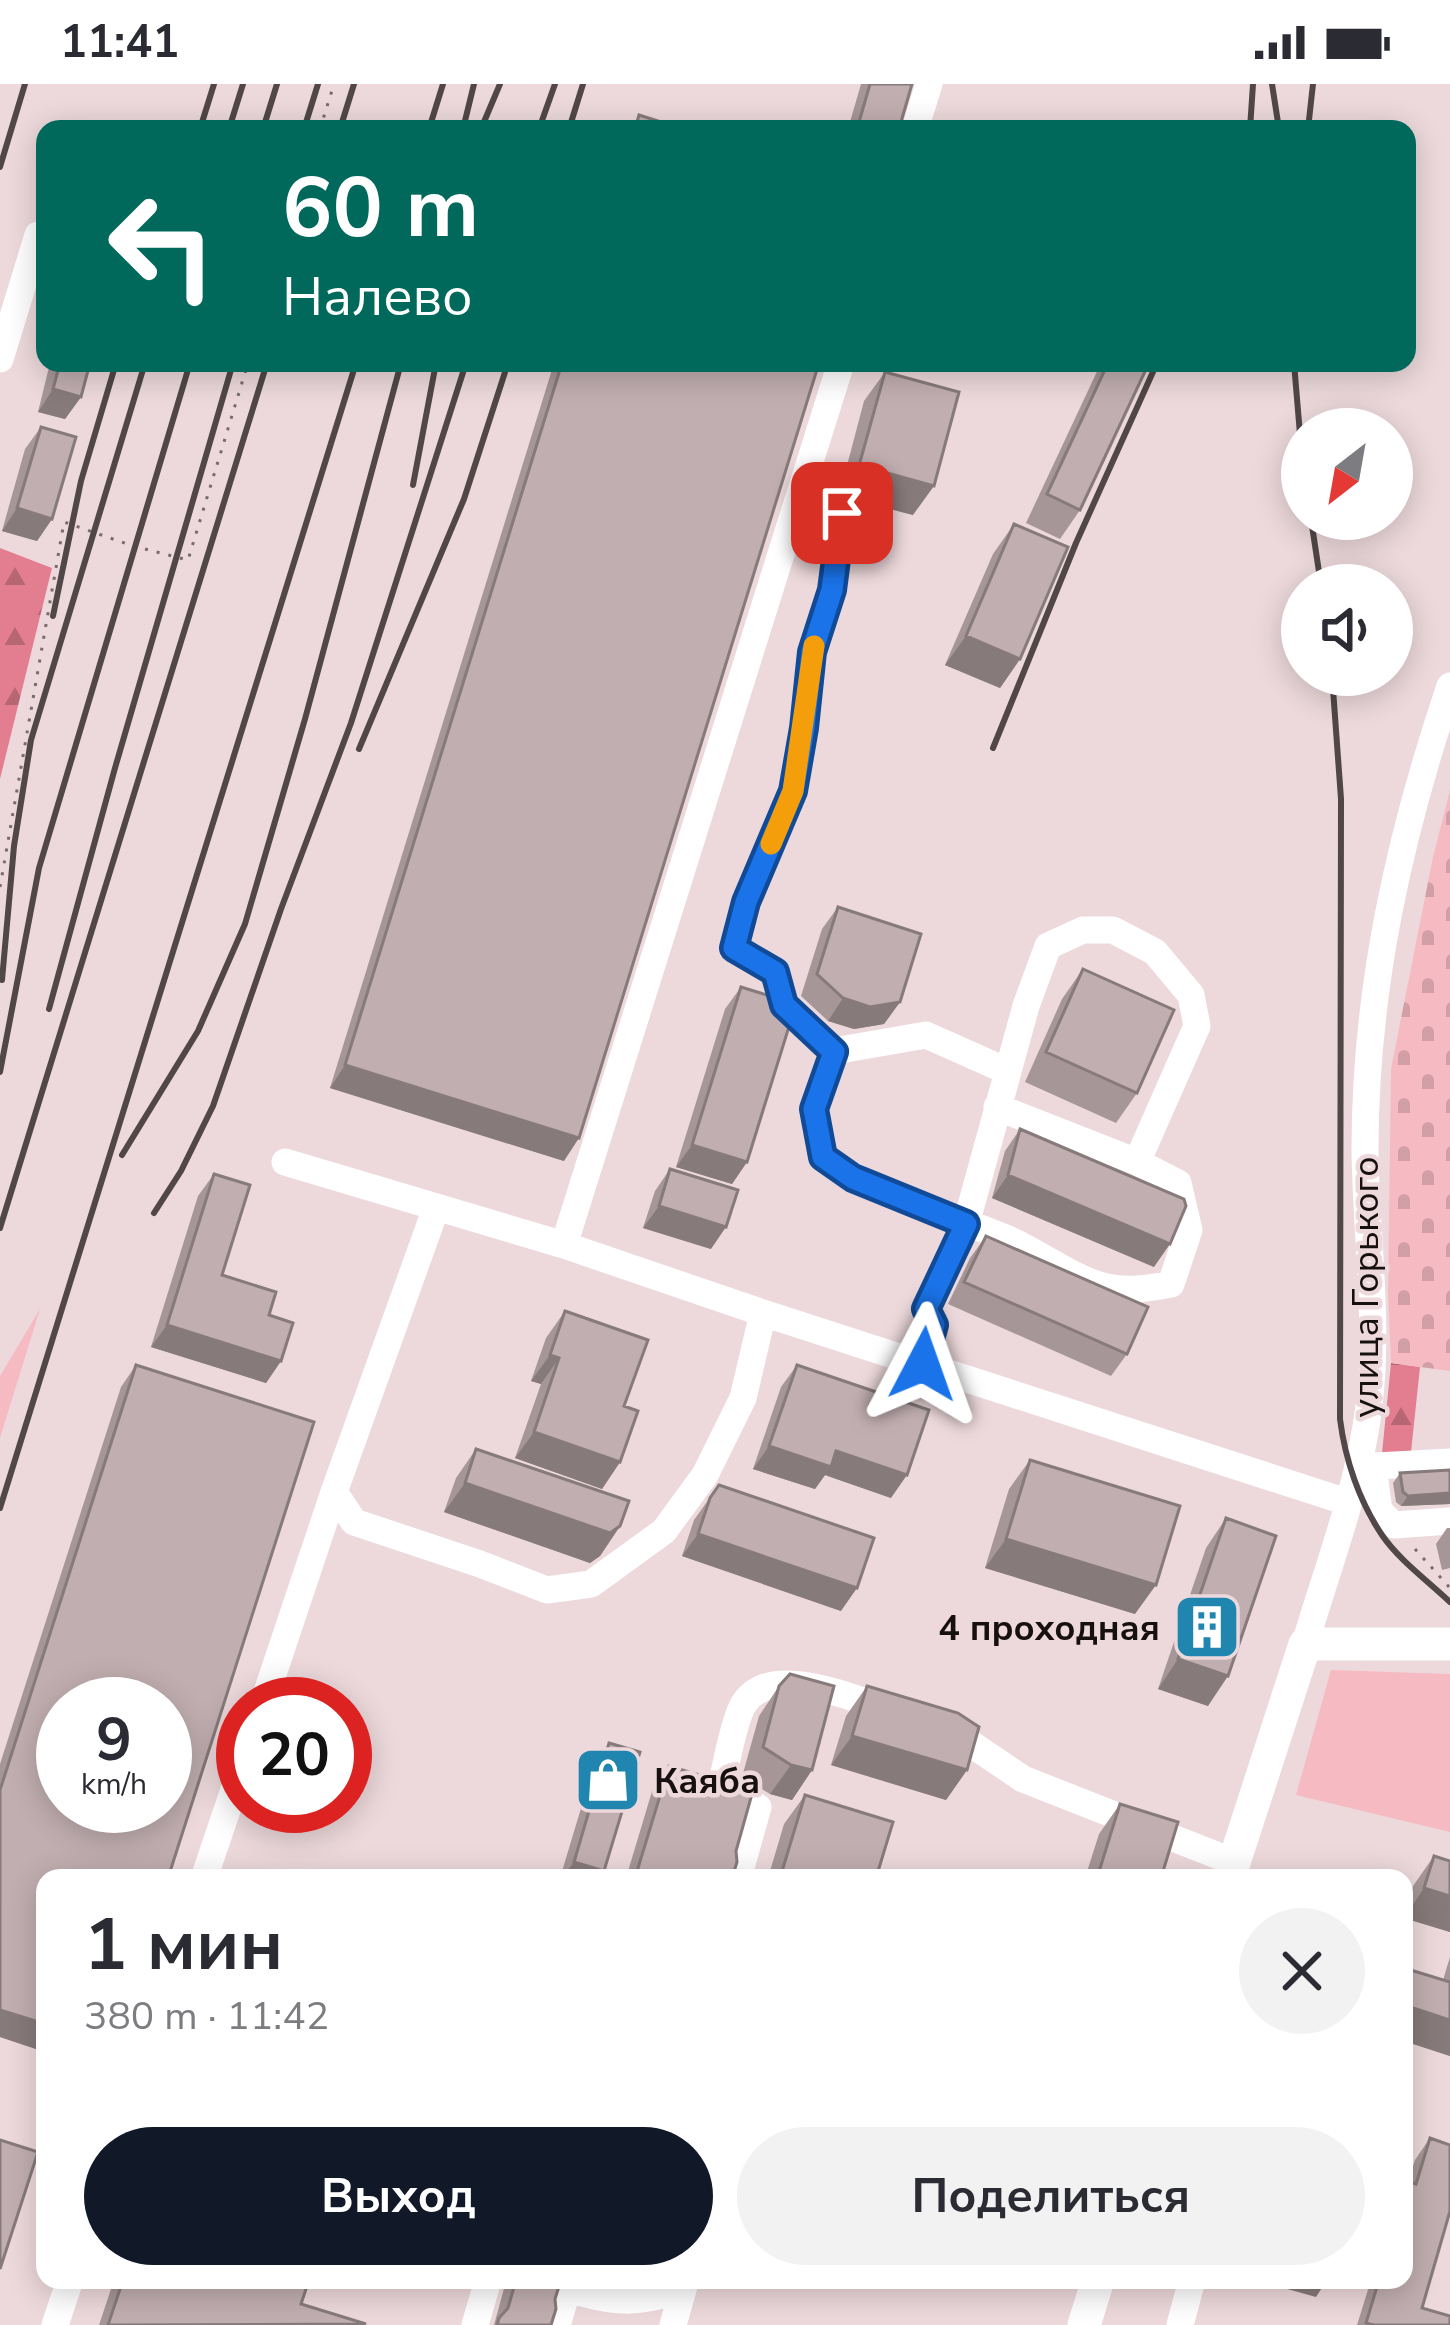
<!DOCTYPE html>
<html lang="ru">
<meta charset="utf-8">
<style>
:root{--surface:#fff;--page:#f2f2f3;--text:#2b2b33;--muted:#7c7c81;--accent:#111827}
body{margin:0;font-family:"Nunito Sans",sans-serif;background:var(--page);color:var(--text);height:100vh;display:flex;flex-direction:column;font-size:45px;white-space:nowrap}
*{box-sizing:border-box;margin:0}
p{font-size:39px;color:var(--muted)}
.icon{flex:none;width:66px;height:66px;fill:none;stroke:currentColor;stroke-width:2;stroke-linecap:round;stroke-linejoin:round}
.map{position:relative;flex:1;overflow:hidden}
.side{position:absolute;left:36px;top:1785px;width:1377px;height:420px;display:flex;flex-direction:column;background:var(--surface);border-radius:24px;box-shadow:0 6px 30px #0003}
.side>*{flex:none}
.hud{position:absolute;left:36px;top:36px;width:1380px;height:252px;border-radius:24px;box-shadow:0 6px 30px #0003;background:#00695c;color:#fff;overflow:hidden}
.needle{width:78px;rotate:211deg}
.tools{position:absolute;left:1281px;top:324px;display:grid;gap:24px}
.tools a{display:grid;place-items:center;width:132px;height:132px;border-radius:50%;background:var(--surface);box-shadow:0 6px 30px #0003;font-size:60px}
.speed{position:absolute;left:36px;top:1593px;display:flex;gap:24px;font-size:60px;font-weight:700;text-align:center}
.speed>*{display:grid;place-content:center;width:156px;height:156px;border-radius:50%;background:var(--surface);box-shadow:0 6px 30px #0003;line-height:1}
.speed small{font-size:30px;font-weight:400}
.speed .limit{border:18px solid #d22;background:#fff;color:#111}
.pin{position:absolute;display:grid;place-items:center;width:102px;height:102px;color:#fff;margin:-51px;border-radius:24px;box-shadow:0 6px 18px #0006}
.me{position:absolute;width:132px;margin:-66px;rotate:4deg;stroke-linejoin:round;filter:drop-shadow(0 0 9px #0008)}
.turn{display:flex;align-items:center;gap:42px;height:252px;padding:0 48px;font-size:54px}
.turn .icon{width:156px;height:156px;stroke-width:2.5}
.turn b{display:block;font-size:84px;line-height:102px}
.round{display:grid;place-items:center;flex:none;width:126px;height:126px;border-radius:63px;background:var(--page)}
.head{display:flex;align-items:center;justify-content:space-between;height:204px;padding:0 48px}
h1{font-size:72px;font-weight:700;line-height:90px}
.primary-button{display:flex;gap:24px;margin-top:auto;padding:24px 48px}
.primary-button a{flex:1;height:138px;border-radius:72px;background:var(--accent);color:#fff;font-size:48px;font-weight:700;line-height:138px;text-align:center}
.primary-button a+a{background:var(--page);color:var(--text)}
.status{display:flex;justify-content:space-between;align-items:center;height:84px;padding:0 60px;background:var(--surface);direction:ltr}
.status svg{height:33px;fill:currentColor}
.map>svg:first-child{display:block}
</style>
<div class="status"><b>11:41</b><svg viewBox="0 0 49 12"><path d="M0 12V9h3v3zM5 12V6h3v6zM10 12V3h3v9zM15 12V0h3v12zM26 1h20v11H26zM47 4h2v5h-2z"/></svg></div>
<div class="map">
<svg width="1450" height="2241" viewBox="0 0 1450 2241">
<defs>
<pattern id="forest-firs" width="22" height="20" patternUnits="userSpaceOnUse" patternTransform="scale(3)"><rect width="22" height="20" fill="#e37e90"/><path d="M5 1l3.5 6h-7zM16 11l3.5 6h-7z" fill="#b76674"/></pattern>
<pattern id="cemetery-stones" width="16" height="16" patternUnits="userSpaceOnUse" patternTransform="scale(3)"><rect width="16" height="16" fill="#f6bac2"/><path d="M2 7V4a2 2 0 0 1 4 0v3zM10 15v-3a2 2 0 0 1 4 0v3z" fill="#d29fa6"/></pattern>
</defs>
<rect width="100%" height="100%" fill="#edd9dc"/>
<path fill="#f6bac2" d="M40,1225L0,1354V1292Z
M1331,1586L1450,1590V1748L1296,1711Z"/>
<path fill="url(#forest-firs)" d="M0,464L52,484L0,695Z
M1391,1279L1420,1283L1411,1368L1382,1369Z"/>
<path fill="url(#cemetery-stones)" d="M1450,706V1287L1391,1279L1388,1210L1391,985L1433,773Z"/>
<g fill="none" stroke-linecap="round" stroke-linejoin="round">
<path stroke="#786b6d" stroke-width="3" stroke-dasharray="3 9" stroke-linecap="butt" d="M320,45L334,0
M0,803L64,438L133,462L188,476L248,279
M1415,1465L1450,1504"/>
<path stroke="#fff" stroke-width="27" d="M915,45L929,0
M0,275L38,151
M801,408L842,429L832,506L812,568L804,643L793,707L746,818L735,864L775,888L784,921L834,967
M997,1023L1137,1078
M285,1078L564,1161L763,1229L1347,1418
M564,1161L841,279
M923,1280L934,1241L926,1225L966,1140L1026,922L1048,862L1083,846H1113L1155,868L1191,911L1197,942L1137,1078L1178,1099L1189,1146L1171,1200C1149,1204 1129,1208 1107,1203C1079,1198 1036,1167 1008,1155C945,1129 879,1112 823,1073L814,1025L834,967L926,951L1007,987
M1373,1382L1379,1427L1394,1441L1450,1437
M1358,1383L1450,1378
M334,1408L354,1438L480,1480L547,1506L591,1500L664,1447L705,1391L743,1314L763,1229
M1305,1560C1328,1482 1359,1403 1369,1322C1379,1237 1366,1151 1365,1066C1365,905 1399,753 1450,602
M263,1620L334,1408L436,1124
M946,1643L1023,1695L1234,1778
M204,1794L243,1679
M738,1794L758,1723L734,1711L722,1697C728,1674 732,1644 742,1623C767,1575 853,1615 892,1627
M567,2196L568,2204C609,2219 644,2222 684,2202L686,2196
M55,2241L70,2196
M475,2241L488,2196
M557,2241L568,2204
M673,2241L684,2202
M1180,2241L1192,2196"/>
<path stroke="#fff" stroke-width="33" d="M1229,1794L1305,1560H1450
M1084,2241L1098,2196"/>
<path stroke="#514748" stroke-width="6" d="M1272,0L1279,45
M200,45L214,0
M229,45L243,0
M263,45L277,0
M304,45L318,0
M340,45L354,0
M429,45L443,0
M463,45L474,0
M481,45L500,0
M539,45L555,0
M569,45L583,0
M1250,45L1253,0
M1308,45L1313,0
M0,83L25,0
M1294,279L1302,374
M413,401L436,279
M1311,435L1321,501
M53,532L81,397L116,279
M1332,591L1341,715L1340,1335C1345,1375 1359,1417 1382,1451C1399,1476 1428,1497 1450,1518
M993,664L1076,459L1157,279
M359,665L464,415L508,279
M2,896L14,762L31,656L145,279
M49,925L115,684L233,279
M0,988L39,784L190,279
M122,1071L198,947L245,840L305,635L401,279
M154,1129L181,1087L213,1022L281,825L351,639L466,279
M0,1144L267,279
M0,1424L356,279"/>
</g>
<path fill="#a69697" d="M861,0H912L899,45H848Z
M50,279H90L81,313L65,335L38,328Z
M554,279H819L564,1077L330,1004Z
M1101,279H1149L1080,426L1060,455L1026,439Z
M885,288L913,431L852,415L840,408L864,317Z
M41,343L52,435L37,457L2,447L25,365Z
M1014,440L1020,575L1000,604L945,581L993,470Z
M838,823L900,918L884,940L854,945L828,937L801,912L822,845Z
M1083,885L1137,1009L1116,1039L1025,998L1062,915Z
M741,903L747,1078L732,1100L676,1083L725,925Z
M1020,1045L1154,1183L992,1114L1005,1067Z
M670,1085L711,1165L643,1144L655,1107Z
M214,1090L222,1191L269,1231L281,1277L266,1299L151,1263L198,1112Z
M986,1152L1127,1270L1111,1292L948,1220L970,1174Z
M565,1227L624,1322L620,1378L602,1405L515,1374L541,1300L531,1297L546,1254Z
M136,1281L45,1794V1968L0,1953V1680L121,1303Z
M797,1281L891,1414L825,1391L815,1405L753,1385L781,1303Z
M476,1365L620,1442L600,1472L590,1479L444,1428L456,1394Z
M1030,1376L1135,1530L985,1484L1009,1405Z
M1450,1386V1420L1401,1422L1396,1418L1393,1399L1400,1389Z
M719,1401L841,1527L682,1472L694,1436Z
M1226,1434L1208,1622L1158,1605L1206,1464Z
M1447,1444H1450V1484L1442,1486L1436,1460Z
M779,1602L812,1686L792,1716L770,1710L742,1693L759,1632Z
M867,1602L967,1686L946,1716L831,1681L846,1632Z
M609,1659L600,1794H560L594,1681Z
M669,1682L736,1767L732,1794H626L653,1704Z
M805,1711L876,1794H768L784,1740Z
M1120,1720L1161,1794H1085L1099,1750Z
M1434,1772L1450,1777V1848L1404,1834L1413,1802Z
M1450,1873V1972L1404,1957V1884L1443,1896Z
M1430,2054L1449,2130L1422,2224L1450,2241H1357L1371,2196H1404L1408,2097L1415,2076Z
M114,2196H309L301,2220L366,2240L99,2241Z
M505,2196H561L555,2215L551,2241H494L505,2201Z"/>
<path fill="#877a7b" d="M53,305L81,313L65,335L38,328Z
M873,385L934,402L913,431L852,415Z
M17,424L52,435L37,457L2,447Z
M966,552L1020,575L1000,604L945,581Z
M843,914L900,918L884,940L854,945L828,937Z
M345,981L579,1054L564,1077L330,1004Z
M692,1061L747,1078L732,1100L676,1083Z
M1008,1091L1170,1160L1154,1183L992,1114Z
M659,1122L726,1143L711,1165L643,1144Z
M167,1241L281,1277L266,1299L151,1263Z
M550,1271L559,1274L541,1300L531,1297Z
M534,1348L620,1378L602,1405L515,1374Z
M769,1362L836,1367L907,1391L891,1414L825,1391L815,1405L753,1385Z
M465,1399L620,1442L600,1472L590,1479L444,1428Z
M1450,1409V1420L1401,1422L1408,1412Z
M698,1450L857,1504L841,1527L682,1472Z
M1006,1455L1156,1501L1135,1530L985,1484Z
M1178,1575L1228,1592L1208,1622L1158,1605Z
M852,1652L967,1686L946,1716L831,1681Z
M791,1681L812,1686L792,1716L770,1710Z
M574,1778L604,1787L600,1794H562Z
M1424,1804L1450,1812V1848L1404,1834Z
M1404,1921L1450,1936V1972L1404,1957Z
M0,1926L45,1940V1968L0,1953Z
M1276,2196H1327L1316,2213L1273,2201Z"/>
<path fill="#c1aeb0" stroke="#877a7b" stroke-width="3" fill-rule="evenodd" d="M870,0H912L899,45H857Z
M639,31L683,45H635Z
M60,279H90L81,313L53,305Z
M562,279H819L579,1054L345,981Z
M1108,279H1149L1080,426L1047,410Z
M885,288L959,308L934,402L873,385L860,378Z
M41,343L76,353L52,435L17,424Z
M1014,440L1068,463L1020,575L966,552Z
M838,823L921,850L900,918L870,923L843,914L817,890Z
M1083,885L1174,926L1137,1009L1046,968Z
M741,903L796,920L747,1078L692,1061Z
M1020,1045L1184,1115L1186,1122L1170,1160L1008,1091Z
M670,1085L738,1106L726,1143L659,1122Z
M214,1090L250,1101L222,1191L276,1208L269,1231L293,1239L281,1277L167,1241Z
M986,1152L1148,1223L1127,1270L964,1198Z
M565,1227L648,1256L624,1322L638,1327L620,1378L534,1348L559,1274L550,1271Z
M136,1281L314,1338L168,1794H45V1940L0,1926V1706ZM63,1620H165V1722H63Z
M797,1281L929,1326L907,1391L836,1367L831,1383L769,1362Z
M476,1365L629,1417L620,1442L610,1449L465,1399Z
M1030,1376L1180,1422L1156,1501L1006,1455Z
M1450,1386V1409L1408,1412L1403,1408L1400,1389Z
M719,1401L874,1454L857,1504L698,1450L710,1414Z
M1226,1434L1276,1452L1228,1592L1178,1575Z
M790,1590L834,1602L812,1686L791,1681L763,1663L779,1602Z
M867,1602L958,1629L979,1643L967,1686L852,1652Z
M609,1659L640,1668L604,1787L574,1778Z
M669,1682L740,1703L752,1710L736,1767L737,1778L732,1794H635Z
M805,1711L893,1738L876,1794H780Z
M1120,1720L1178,1738L1161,1794H1097Z
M1434,1772L1450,1777V1812L1424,1804Z
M1404,1884L1450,1898V1936L1404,1921Z
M1430,2054L1450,2061V2127L1422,2224L1450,2232V2241H1374L1366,2239L1379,2196H1404V2096L1416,2100Z
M0,2056L38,2068L0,2185Z
M123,2196H309L301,2220L366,2240L108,2241Z
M516,2196H561L555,2215L556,2225L551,2241H497L499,2234L508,2224Z"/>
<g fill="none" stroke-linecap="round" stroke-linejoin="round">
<g stroke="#114b97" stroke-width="30">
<path id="route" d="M842,429L832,506L812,568L804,644L793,707L746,818L734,864L775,888L784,921L834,968L814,1025L823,1073L853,1094L966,1140L926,1225L934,1241L923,1280"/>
</g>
<use href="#route" stroke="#1a73e8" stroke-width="21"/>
<path stroke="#f59e0b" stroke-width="21" d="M771,760L793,707L814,562"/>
</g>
<defs>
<g id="building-square" transform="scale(3.45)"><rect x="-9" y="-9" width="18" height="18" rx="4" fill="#2086af" stroke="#edd9dc"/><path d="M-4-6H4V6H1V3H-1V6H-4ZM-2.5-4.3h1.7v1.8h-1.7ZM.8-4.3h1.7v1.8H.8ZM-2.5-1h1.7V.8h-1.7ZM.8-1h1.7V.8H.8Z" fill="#fff"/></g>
<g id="shop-square" transform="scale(3.45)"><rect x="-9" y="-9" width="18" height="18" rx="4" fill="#2086af" stroke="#edd9dc"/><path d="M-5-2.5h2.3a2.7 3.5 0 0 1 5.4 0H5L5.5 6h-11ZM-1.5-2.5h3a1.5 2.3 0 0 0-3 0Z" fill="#fff"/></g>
</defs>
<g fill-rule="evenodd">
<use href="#building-square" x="1207" y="1543"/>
<use href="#shop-square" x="608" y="1696"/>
</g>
<g text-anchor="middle" stroke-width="9" stroke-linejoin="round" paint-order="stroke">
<g font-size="36" fill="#161011" stroke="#edd9dc">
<text transform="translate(1365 1203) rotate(-90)" y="13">улица Горького</text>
</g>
<g font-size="36" font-weight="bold" fill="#161011" stroke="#edd9dc" text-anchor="end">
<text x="1160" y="1556">4 проходная</text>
<text x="654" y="1709" text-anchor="start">Каяба</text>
</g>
</g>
</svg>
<div class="tools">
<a><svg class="needle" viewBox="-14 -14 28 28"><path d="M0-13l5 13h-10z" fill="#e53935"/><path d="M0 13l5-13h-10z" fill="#7c7c81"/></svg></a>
<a><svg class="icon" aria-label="sound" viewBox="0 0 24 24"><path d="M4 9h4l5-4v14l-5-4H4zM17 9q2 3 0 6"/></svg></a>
</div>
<div class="speed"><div>9<small>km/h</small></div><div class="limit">20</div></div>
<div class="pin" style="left:842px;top:429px;background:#d93025"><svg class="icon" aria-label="arrive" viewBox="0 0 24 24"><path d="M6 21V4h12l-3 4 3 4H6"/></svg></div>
<svg class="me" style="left:923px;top:1280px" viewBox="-20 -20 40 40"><path d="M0-17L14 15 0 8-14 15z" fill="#1a73e8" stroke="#fff" stroke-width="4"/></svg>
<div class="hud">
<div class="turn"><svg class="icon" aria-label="left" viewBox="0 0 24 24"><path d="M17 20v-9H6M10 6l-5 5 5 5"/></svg><div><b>60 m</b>Налево</div></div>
</div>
<section class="side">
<div class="head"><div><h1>1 мин</h1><p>380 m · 11:42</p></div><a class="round"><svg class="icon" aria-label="close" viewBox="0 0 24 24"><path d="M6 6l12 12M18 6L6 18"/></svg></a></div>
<div class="primary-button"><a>Выход</a><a>Поделиться</a></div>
</section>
</div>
